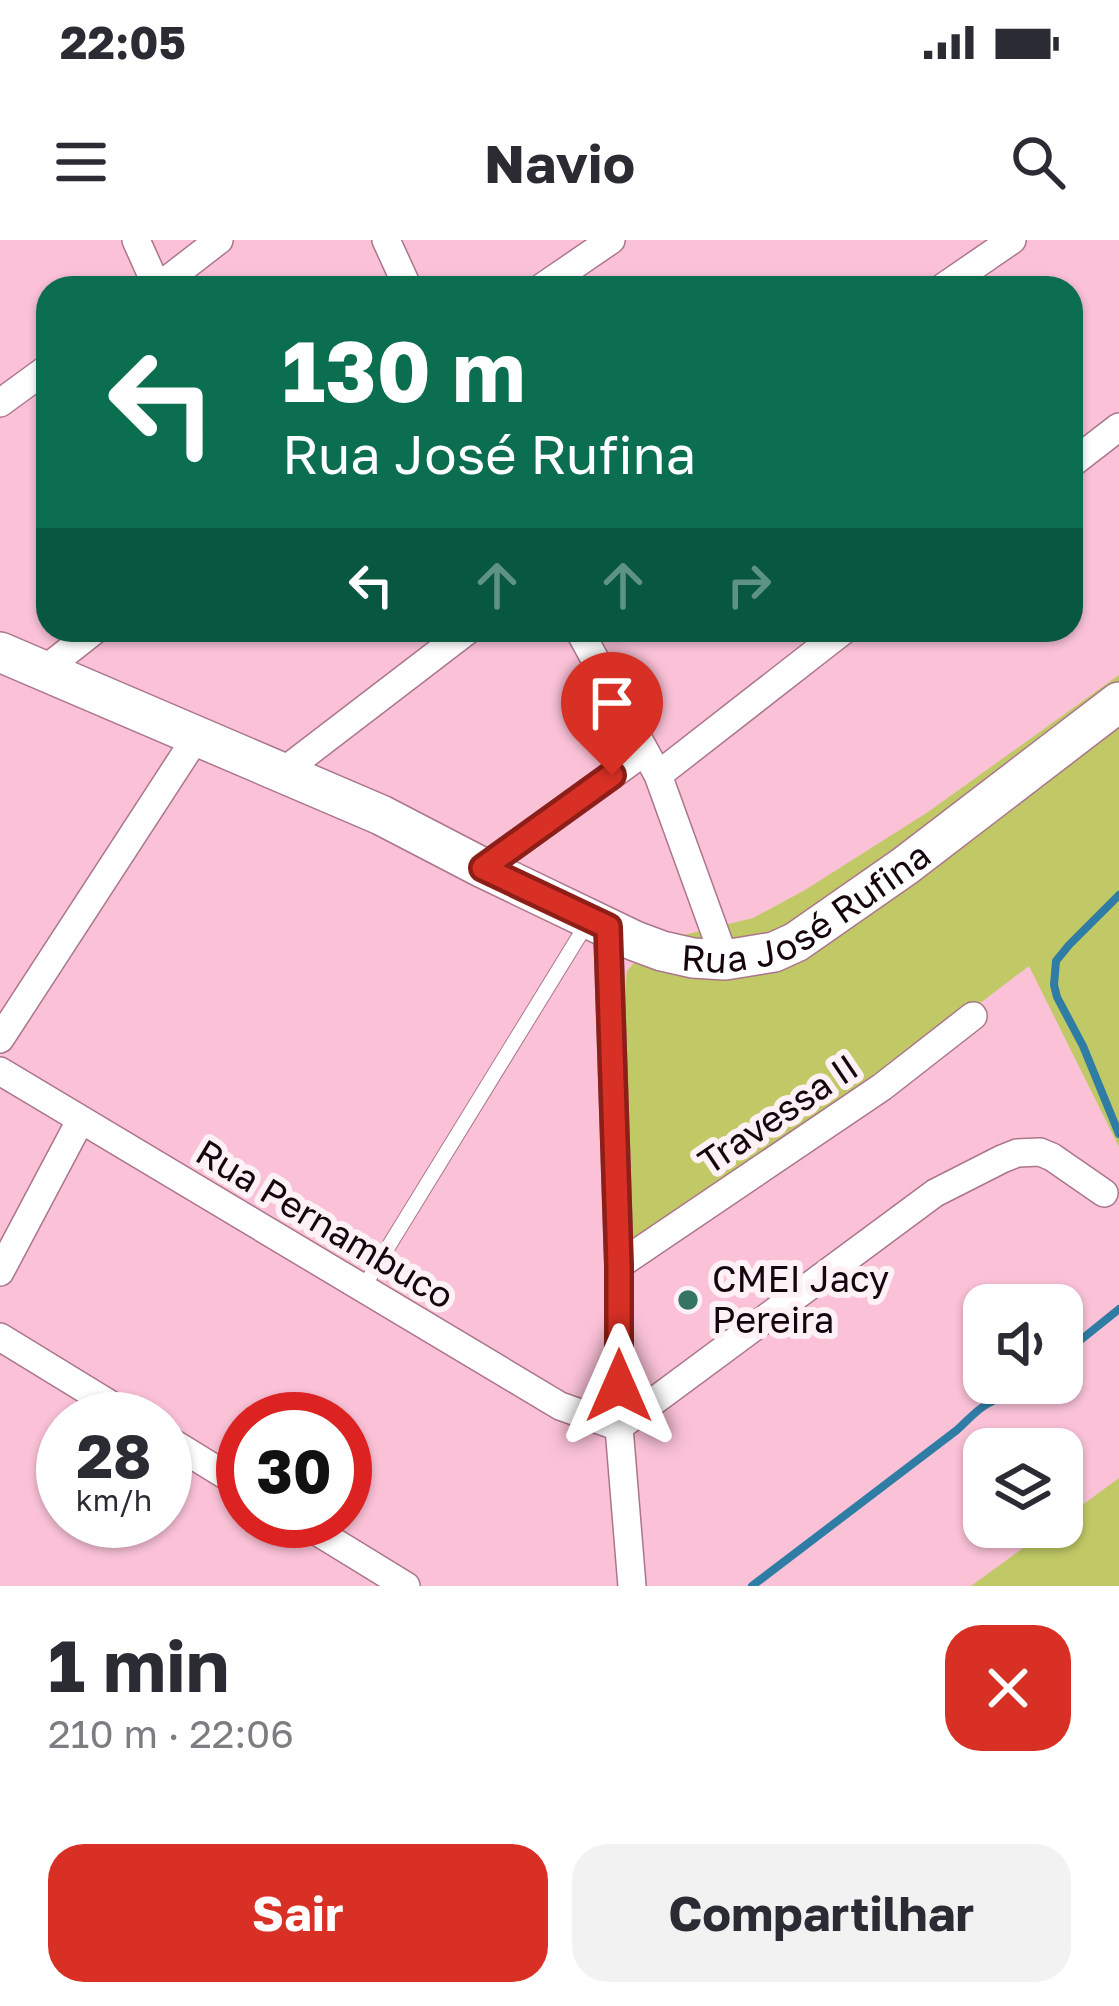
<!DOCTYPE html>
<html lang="pt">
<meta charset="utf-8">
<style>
:root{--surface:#fff;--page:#f2f2f3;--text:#2b2b33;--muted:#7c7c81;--accent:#d93025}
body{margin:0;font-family:"Golos Text",sans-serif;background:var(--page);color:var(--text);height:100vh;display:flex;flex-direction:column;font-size:45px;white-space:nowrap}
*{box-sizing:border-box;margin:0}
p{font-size:39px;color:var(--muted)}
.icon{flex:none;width:66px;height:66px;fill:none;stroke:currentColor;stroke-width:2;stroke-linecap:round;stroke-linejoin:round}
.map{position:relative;height:1346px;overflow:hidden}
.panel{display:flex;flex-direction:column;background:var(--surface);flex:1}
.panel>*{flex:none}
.top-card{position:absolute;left:36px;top:36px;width:1047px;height:366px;border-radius:36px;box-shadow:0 3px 9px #0004;background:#0b6e4f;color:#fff;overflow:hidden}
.buttons{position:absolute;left:963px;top:1044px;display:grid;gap:24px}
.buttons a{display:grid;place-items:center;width:120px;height:120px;border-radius:24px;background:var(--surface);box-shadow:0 3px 9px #0004;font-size:60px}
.speed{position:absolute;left:36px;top:1152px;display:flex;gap:24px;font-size:60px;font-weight:700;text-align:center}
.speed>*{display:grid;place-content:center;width:156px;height:156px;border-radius:50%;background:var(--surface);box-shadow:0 3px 9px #0004;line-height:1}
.speed small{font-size:30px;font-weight:400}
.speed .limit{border:18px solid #d22;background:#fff;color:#111}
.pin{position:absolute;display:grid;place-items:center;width:102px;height:102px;color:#fff;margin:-123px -51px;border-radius:50% 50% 50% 0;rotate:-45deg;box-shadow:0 0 12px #0007}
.pin .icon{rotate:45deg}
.me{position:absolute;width:132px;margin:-66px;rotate:0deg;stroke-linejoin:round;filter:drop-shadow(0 0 9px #0008)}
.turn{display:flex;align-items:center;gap:42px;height:252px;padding:0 48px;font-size:54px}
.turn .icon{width:156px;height:156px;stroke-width:2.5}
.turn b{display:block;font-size:84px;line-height:102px}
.lanes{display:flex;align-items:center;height:114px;padding:0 48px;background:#0003;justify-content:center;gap:60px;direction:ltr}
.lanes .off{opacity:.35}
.round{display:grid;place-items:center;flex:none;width:126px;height:126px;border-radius:36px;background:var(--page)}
.headline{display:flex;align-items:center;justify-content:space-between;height:204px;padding:0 48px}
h1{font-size:72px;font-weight:700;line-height:90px}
.primary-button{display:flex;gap:24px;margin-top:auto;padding:24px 48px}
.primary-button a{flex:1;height:138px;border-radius:36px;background:var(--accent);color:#fff;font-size:48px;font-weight:700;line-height:138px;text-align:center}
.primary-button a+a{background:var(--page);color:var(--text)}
.status{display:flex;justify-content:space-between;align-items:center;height:84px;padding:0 60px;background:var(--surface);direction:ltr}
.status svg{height:33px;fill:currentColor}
header{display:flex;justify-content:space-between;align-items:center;height:156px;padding:0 48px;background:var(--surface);font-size:54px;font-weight:700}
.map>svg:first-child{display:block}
</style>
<div class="status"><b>22:05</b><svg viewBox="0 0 49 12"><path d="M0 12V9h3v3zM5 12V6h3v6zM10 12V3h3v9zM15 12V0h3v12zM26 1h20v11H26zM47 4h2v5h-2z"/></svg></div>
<header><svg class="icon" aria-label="menu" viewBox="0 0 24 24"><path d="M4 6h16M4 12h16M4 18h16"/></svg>Navio<svg class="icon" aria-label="search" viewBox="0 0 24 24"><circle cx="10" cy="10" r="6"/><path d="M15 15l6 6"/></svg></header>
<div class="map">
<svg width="1119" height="1346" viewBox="0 0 1119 1346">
<rect width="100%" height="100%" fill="#fac1d7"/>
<path fill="#c0c965" d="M1119,435V907L1029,726L634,1026L613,861L627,731L651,703L753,678L805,650L928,572Z
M1119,1238V1346H971L1052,1287H1062V1280Z"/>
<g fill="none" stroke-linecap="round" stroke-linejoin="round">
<path stroke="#2f7ca5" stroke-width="8" d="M1119,655L1069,705L1056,721L1054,745L1057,757L1083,806L1119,894
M1062,1115L1119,1069
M752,1346L957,1190C967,1181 977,1169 989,1163C1003,1155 1011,1154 1024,1143"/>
<g stroke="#ab768b" stroke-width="16">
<path id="lane" d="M363,1048L586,685"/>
</g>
<g stroke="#ab768b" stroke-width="30">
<path id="street" d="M136,0L157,47
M386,0L408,48
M157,48L219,0
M541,48L611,0
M942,48L1012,0
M0,163L48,128
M1071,224L1119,187
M579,390L658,535L725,720
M43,431L95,390
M284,531L468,390
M658,535L844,390
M483,628L644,512
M608,687L619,1025V1187L632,1346
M0,799L197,496
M0,831L560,1166L619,1187L935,953L1002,919L1017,913L1040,912L1052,917L1104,953
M619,1025L882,847L973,776
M0,1032L80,881
M0,1097L134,1179
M165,1198L243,1246
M300,1281L406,1346"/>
</g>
<g stroke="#ab768b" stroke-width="42">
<g id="secondary">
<path id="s1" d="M0,412L381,575L483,628L635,701L662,711L693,718L725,720L774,712L796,702L905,626L1119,462"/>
</g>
</g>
<use href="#lane" stroke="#fff" stroke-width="14"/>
<use href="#street" stroke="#fff" stroke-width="27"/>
<use href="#secondary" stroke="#fff" stroke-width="39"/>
</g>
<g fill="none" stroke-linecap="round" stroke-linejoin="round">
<g stroke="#8d1f18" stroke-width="30">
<path id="route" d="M612,535L483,628L608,687L619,1025V1146"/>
</g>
<use href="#route" stroke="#d93025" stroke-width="21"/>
</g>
<circle fill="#347463" stroke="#fdf1f5" stroke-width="4.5" cx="688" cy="1060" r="12"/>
<g text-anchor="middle" stroke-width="12" stroke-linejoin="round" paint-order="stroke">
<g font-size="36" fill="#16050c" stroke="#fdf1f5">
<text dy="13" stroke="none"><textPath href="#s1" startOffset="885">Rua José Rufina</textPath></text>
<text transform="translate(778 874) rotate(-34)" y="13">Travessa II</text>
<text transform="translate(325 984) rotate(31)" y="13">Rua Pernambuco</text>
</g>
<g font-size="36" fill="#16050c" stroke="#fdf1f5" text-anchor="start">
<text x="712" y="1052">CMEI Jacy<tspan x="712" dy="41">Pereira</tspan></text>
</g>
</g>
</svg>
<div class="buttons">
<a><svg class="icon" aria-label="sound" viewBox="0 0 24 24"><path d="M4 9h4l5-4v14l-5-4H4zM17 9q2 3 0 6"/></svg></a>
<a><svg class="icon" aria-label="layers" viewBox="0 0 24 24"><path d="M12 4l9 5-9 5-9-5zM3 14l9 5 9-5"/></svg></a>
</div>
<div class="speed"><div>28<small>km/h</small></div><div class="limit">30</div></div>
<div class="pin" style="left:612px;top:535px;background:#d93025"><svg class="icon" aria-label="arrive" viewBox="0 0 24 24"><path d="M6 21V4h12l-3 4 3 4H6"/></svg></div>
<svg class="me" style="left:619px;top:1146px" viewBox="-20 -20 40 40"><path d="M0-17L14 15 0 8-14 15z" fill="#d93025" stroke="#fff" stroke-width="4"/></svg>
<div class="top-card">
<div class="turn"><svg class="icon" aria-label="left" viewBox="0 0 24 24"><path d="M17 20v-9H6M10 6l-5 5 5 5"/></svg><div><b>130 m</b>Rua José Rufina</div></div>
<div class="lanes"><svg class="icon" aria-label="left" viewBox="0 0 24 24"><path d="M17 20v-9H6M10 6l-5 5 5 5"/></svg><svg class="icon off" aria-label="ahead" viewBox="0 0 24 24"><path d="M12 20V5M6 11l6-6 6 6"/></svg><svg class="icon off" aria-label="ahead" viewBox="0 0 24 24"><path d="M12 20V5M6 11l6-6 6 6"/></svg><svg class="icon off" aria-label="right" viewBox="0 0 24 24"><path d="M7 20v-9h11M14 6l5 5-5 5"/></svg></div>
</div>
</div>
<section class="panel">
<div class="headline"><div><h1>1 min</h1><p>210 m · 22:06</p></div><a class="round" style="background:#d93025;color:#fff"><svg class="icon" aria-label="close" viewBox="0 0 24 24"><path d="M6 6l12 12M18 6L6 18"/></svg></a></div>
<div class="primary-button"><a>Sair</a><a>Compartilhar</a></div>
</section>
